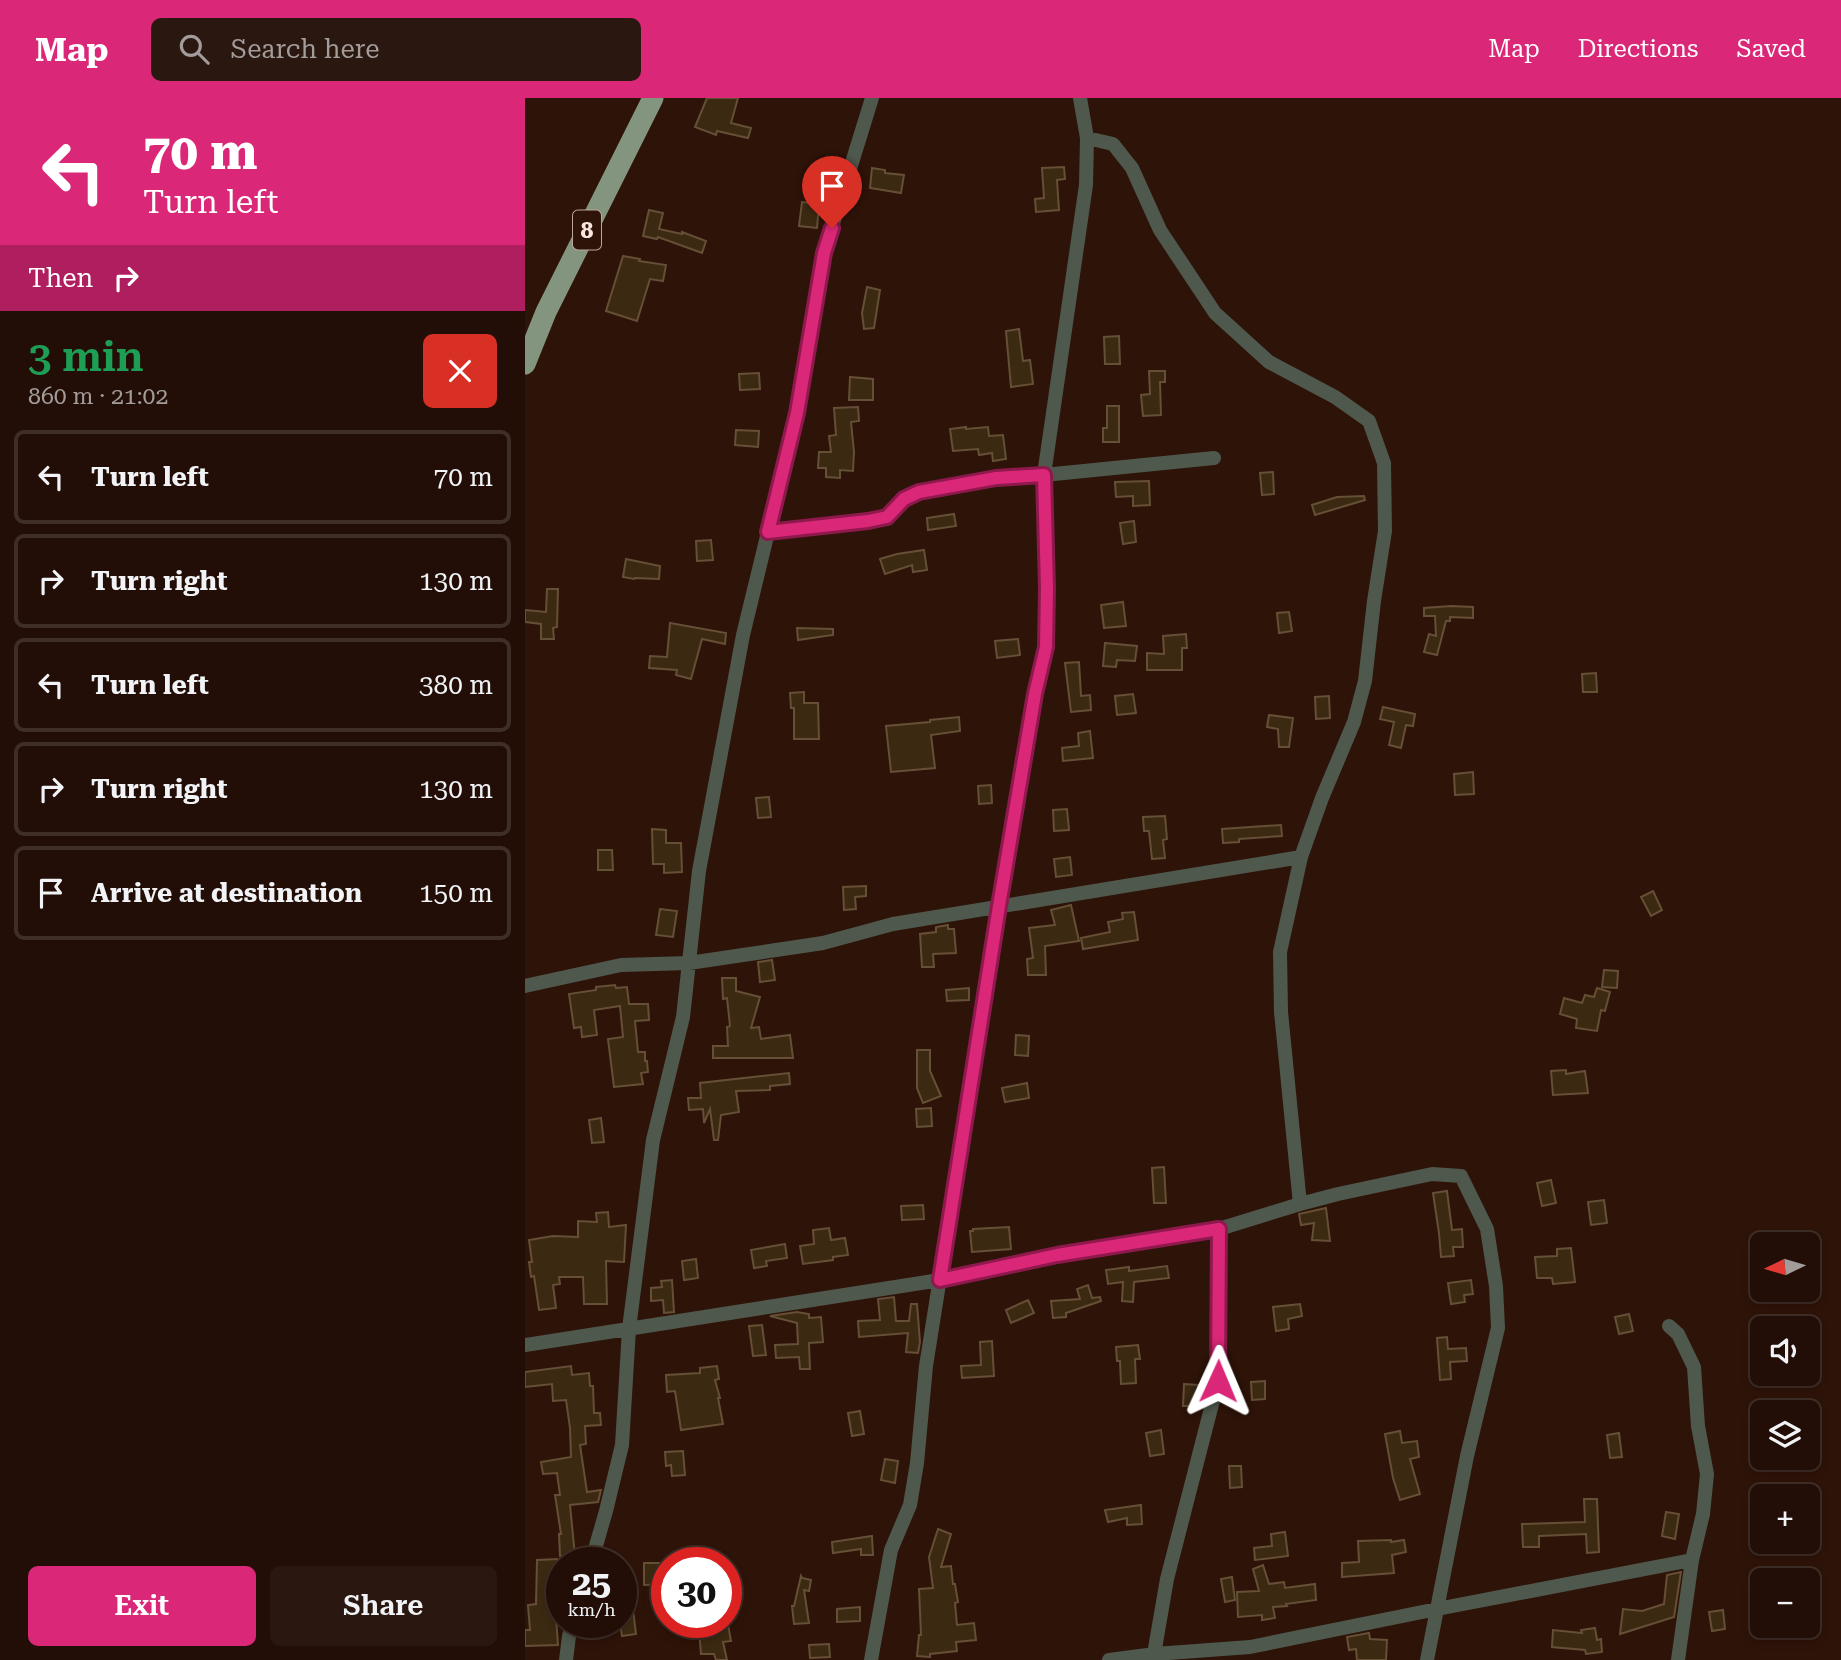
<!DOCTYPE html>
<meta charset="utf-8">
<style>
:root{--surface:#220e06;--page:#2a1710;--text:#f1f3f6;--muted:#a29c9b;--line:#3f2e28;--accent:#db2777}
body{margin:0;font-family:"Roboto Serif",serif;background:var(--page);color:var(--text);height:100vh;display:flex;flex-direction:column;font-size:26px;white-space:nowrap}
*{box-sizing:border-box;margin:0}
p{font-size:23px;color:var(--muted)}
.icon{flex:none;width:38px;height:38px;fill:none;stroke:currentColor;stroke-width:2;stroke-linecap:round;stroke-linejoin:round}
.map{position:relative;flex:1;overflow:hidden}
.panel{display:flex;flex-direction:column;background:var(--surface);width:525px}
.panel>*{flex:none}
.hud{background:#db2777;color:#fff;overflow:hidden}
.needle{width:46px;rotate:265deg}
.fabs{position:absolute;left:1225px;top:1134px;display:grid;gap:14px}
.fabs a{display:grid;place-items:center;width:70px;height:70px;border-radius:10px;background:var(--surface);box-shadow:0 4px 10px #0003,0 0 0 2px var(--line);font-size:35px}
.speed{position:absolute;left:21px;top:1449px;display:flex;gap:14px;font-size:35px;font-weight:700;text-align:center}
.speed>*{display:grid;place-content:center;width:91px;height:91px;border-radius:50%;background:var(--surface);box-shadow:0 4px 10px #0003,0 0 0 2px var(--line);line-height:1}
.speed small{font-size:18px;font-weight:400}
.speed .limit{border:10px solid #d22;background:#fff;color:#111}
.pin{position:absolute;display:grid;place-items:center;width:60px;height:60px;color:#fff;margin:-72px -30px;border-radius:50% 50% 50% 0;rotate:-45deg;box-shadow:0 0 7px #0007}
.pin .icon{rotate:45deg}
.me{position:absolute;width:77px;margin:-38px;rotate:1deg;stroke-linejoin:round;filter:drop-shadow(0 0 5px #0008)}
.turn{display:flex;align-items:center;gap:24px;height:147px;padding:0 28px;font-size:32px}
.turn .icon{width:91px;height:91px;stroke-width:2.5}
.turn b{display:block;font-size:49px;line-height:60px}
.then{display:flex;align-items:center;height:66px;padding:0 28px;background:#0003;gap:14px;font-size:26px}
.round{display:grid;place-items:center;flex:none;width:74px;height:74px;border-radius:10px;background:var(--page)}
.headline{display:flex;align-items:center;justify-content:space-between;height:119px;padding:0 28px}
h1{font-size:42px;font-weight:600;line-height:52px;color:#1e9e55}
.cta{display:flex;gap:14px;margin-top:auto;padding:14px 28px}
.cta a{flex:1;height:80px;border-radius:10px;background:var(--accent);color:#fff;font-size:28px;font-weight:600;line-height:80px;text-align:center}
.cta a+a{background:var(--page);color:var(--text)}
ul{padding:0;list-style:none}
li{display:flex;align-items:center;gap:21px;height:94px;margin:0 14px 10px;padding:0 14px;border:4px solid var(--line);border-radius:10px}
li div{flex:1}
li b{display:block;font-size:26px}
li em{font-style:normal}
header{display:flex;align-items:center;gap:42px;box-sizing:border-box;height:98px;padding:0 35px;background:var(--accent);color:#fff}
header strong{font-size:33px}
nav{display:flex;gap:38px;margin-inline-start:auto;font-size:24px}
.search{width:490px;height:63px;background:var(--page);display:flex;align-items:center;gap:18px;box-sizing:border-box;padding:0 24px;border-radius:10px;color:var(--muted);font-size:26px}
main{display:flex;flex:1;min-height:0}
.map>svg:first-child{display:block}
</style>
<header>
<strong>Map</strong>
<div class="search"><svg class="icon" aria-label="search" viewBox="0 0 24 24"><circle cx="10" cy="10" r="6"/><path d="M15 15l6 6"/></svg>Search here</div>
<nav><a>Map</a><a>Directions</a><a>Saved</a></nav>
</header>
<main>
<section class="panel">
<div class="hud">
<div class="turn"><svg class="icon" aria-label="left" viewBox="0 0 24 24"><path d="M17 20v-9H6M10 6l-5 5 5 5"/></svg><div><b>70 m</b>Turn left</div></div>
<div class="then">Then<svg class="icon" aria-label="right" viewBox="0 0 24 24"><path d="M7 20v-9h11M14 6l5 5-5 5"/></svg></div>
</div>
<div class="headline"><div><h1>3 min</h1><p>860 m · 21:02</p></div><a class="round" style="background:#d93025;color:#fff"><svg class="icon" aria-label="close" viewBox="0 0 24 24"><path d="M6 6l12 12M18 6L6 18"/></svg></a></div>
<ul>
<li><svg class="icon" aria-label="left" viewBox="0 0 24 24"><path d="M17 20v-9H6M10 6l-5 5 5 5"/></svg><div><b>Turn left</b></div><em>70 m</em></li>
<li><svg class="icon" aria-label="right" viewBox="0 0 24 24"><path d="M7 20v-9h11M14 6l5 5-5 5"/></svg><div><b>Turn right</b></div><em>130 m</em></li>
<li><svg class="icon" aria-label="left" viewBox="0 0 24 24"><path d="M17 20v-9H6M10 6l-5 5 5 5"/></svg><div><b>Turn left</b></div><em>380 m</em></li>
<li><svg class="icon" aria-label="right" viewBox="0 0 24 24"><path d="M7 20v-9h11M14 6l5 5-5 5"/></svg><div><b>Turn right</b></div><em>130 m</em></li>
<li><svg class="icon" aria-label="arrive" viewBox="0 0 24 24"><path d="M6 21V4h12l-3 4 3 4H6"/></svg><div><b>Arrive at destination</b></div><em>150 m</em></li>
</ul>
<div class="cta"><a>Exit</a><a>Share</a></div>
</section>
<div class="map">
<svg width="1316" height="1562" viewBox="0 0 1316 1562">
<rect width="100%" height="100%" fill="#2e1308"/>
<path fill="#3c2912" stroke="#654f36" stroke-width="2" d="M182,0H213L206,25L226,30L223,40L192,33L191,37L170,29Z
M539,69L540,81L532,82L534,112L511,114L510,101L519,100L517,70Z
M347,70L360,72V75L379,77L376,95L345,90Z
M277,104L294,106L292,130L274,128Z
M124,112L138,115L134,131L157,136V134L181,143L177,155L133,139L132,141L118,138Z
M98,158L115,161L114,163L141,167L138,183L125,181L112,223L81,213Z
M342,189L355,192L349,230L339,231L337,215Z
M494,231L498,263L505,262L508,286L486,289L481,233Z
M594,238L595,266H580L579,239Z
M624,273H640V284H635L636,317L618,318L616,297L625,296Z
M234,275L235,291L215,292L214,276Z
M325,279L348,281V302H324Z
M582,308H594V344H578V330H582Z
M333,309L334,323L326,324L329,354L328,373L315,372V380L301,379V370H293L294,354H306L304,338L311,337L309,310Z
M441,329V331L463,329L464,338L478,337L481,361L468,363L467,355L454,357L453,351L428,353L425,331Z
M211,332L234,333L233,349L210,347Z
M748,374L749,396L737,397L735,375Z
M624,383L625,407L608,408V398L591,399L590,384Z
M839,398L840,402L790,417L787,407L812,399Z
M429,416L431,428L403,432L402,420Z
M609,423L611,444L598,446L595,425Z
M186,442L188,462L172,463L171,443Z
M399,452L402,472L388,474L387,467L360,476L355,461L372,456Z
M101,461L135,468L134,481L110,480L109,481L98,479Z
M22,491H33L32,529L28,530L29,541H16V526L0,524V512L21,514Z
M598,504L601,528L579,530L576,507Z
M926,508L948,509V520L925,519V523H921L912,557L899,554L904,536L911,538L910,518H899V510Z
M764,514L767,533L754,535L752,515Z
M145,525L201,535L200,546L177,541L166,581L151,577L152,572L124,570L125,558L142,559Z
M272,530L308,531V537L273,542Z
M661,536L662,550H657V572H622V555L639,556L638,538Z
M493,541L495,557L472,560L470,543Z
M580,545L612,548L610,563L592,562L591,569L578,568Z
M554,564L556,598L565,597L566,612L546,614L540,565Z
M1071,575L1072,594H1058L1057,576Z
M279,594V605H293L294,641H269V610H266L265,595Z
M608,596L611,615L592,617L590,598Z
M804,598L805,620L791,621L790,599Z
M858,609L890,616L888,628L881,627L876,650L864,647L869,624L855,621Z
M744,617L768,620L764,649H754L753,631L742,629Z
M434,619L435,633L406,637L410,670L366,674L361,628L405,624V622Z
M565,633L568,660L538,663L537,650L554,648L553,635Z
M948,674L949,696L930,697L929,676Z
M466,687L467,705L454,706L453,688Z
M244,699L246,719L233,720L231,700Z
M542,711L544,732L529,733L528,712Z
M640,718L642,741L638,742L640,760L627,761L624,733H619L618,719Z
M756,727L757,738L714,741V744L698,745L697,731Z
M127,731L141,732V745H156L157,774L139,775V766H128Z
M73,752H87L88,772H73Z
M545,759L547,777L531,779L529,761Z
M341,788V798L330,799L331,811L319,812L318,789Z
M1128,793L1137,812L1126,818L1116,799Z
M546,807L554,843L520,848L521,877H503L502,861L508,860L504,830L530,827L526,812Z
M135,811L152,813L148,839L131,837Z
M609,814L613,842L558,851L556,840L585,834L583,824L598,821L597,815Z
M423,827V831H429L431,855L408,856L409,869H397L395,836L411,834V829Z
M247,862L250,882L235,884L233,864Z
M1079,872L1093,873L1092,890L1077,889Z
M197,880H211V893L235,899L226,930L234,929L236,941L265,937L268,960H188V948H203L202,929L205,928L202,900L198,901Z
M90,887L91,890L102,889L104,906H123L124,922L110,923L113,954H120V963H122L123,974L116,975L118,986L89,989L83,941L98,939L95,908L69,912L72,937L57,939L56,929L49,930L44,896L71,892V889Z
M444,890V902L422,903L421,892Z
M1072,890L1085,894L1080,913L1076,912L1072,933L1051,930L1052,921L1035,916L1039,900L1057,905L1060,897L1069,899Z
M491,937L504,938L503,958L490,957Z
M392,952H405V973L416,998L398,1005L392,990Z
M1041,972V976L1060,973L1063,995L1028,997L1026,973Z
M264,975L265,986L245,988V992L211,993L214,1014L196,1017L193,1042H189L185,1011L179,1025L178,1011L164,1012L163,1000H176L175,985Z
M502,985L504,1000L480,1004L477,990Z
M406,1010L407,1028L392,1029L391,1011Z
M76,1020L79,1044L67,1045L64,1022Z
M639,1069L641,1105H629L627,1070Z
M1026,1082L1031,1105L1017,1108L1012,1085Z
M922,1093L927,1132L937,1131L938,1149H928L929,1158L916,1159L914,1135L908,1095Z
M1079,1102L1082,1125L1066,1127L1063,1104Z
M398,1107L399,1121L377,1122L376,1108Z
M801,1110L805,1143L787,1142L789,1125L776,1127L774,1116Z
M83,1114L84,1129L101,1127L99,1164L81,1163L82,1206H59L58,1179H34L35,1186L28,1187L31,1210L14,1212L9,1178L6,1179L4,1164H7L4,1142L28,1138L53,1139V1123L72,1124L71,1115Z
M484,1129L486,1151L447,1154L445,1133H448V1131Z
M304,1130L306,1142L320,1140L323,1157L308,1159V1162L278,1166L275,1148L289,1146L288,1132Z
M260,1146L262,1160L241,1163L242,1168L229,1170L226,1152Z
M1046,1150L1050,1184L1028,1186L1027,1180H1012L1010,1159L1032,1158V1151Z
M171,1161L173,1180L159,1182L157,1163Z
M642,1168L644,1180L609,1184L608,1204L597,1203L598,1184L583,1186L581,1172L604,1169V1173Z
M147,1182L149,1214L139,1215L138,1202L126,1203V1190L137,1189L136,1183Z
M946,1182L948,1196L939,1197L940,1204L926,1206L923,1185Z
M563,1187L567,1200L575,1199L576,1203L541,1215V1219L528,1220L526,1203L555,1201L552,1191Z
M369,1199L371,1223H384L386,1206H392L395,1244L393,1255L381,1254L383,1235L334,1239L333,1223L355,1222L353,1201Z
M503,1202L509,1215L486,1225L481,1212Z
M775,1206L777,1218L763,1221L764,1231L751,1233L748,1209Z
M272,1214L284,1216V1220L296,1219L298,1244L284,1245L285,1271H275L274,1259L251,1260L250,1247L273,1246L272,1225L245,1218Z
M1104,1216L1108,1233L1094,1236L1090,1219Z
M237,1227L241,1257L228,1258L224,1228Z
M922,1239L923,1251L941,1250L942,1263L925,1264L926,1281L915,1282L912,1240Z
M467,1243L469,1278L437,1280L436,1268L456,1267L455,1244Z
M613,1247L615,1261H610L611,1285L596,1286L595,1263H592L591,1249Z
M46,1268L47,1277L64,1275L65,1288H68L69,1315H75L76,1327L60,1328L61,1346L55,1347L62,1394L76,1392L73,1404L45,1407L50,1458H35L34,1436H36L30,1397H35L32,1375L18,1376L16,1364L46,1359L45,1330L41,1302L28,1303L27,1286L0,1289V1274Z
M192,1268L194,1281L190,1282L195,1300H193L198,1326L156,1332L150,1293L142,1294L141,1277L175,1275V1270Z
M740,1283V1301L727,1302L726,1284Z
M659,1286L673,1287L672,1308H658Z
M335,1313L339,1336L327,1338L323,1315Z
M636,1332L639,1356L625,1358L621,1335Z
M875,1333L877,1345L892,1343L894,1359L885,1361L895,1396L875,1402L868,1380L860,1336Z
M1094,1335L1097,1359L1085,1360L1082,1337Z
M158,1353L160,1377L147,1378L146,1367L141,1368L140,1354Z
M360,1361L373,1363L370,1385L356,1382Z
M704,1368H716L717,1389L705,1390Z
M1059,1401H1072L1074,1454L1062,1455L1061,1436L1014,1438V1449H998L997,1426L1060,1424Z
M616,1407L617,1426L602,1427V1420L583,1424L580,1412Z
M1141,1414L1154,1416L1150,1441L1137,1438Z
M413,1431L426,1436L416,1469L426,1468L428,1486H430L433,1504L430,1505L432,1527L449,1525L451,1542L431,1544L432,1553L405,1556V1559L392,1558L394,1537H396L394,1491L408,1490L404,1459Z
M760,1434L763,1458L730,1462L729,1450L747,1448L746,1436Z
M347,1438L348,1457H336V1451L308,1455L307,1444Z
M866,1442V1444L879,1442L881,1454L867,1457L869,1475L817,1479V1465L834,1464L833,1443Z
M34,1461V1492L29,1491L33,1547L0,1548V1532H5L3,1507L11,1506L12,1462Z
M119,1465H142V1486L119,1487Z
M738,1467L744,1486L759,1484L760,1490L790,1486L791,1502L761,1506L762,1508L748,1509L750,1520L737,1522V1517L713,1519L712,1494L734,1493L728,1471Z
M1156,1474L1149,1519L1095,1536L1098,1511L1117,1513L1139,1506L1142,1477Z
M276,1478L277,1480L286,1482L284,1493L279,1492L284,1525L269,1526L267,1508H269Z
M707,1479L710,1502L700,1504L696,1481Z
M335,1509V1523L312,1524V1511Z
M108,1512L111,1536L97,1538L95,1524L96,1513Z
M1198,1512L1200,1531L1187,1533L1184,1514Z
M203,1527L206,1543L198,1544L202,1562H191L189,1556H176L174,1531Z
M1070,1530L1072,1542L1076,1541L1077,1554L1061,1556L1060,1552L1027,1549L1028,1532L1057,1535L1056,1532Z
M844,1535L845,1541L862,1542L861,1562H832L831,1551L824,1552L822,1539Z
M304,1546L305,1559L285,1560L284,1547Z"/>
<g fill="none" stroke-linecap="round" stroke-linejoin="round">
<path stroke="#4f584d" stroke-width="14" d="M562,40L588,46L607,70L635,132L690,215L744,264L810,299L844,323L859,365L860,433L849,503L840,583L829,624L797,700L776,759L755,854L756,914L775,1106
M243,434L343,423L362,419L379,401L394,394L471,380L519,377L689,360
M0,888L96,867L164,865L298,845L368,826L776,759
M1144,1228L1153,1236L1169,1269L1173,1328L1182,1376L1178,1416L1167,1462L1153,1562
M0,1247L415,1182L532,1157L694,1131L775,1106L813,1096L907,1076L936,1078L962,1131L971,1188L973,1230L942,1358L902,1562
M66,1465L81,1413L97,1347L104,1231L128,1042L158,919L174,773L218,537L272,315L299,155L347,0
M41,1562L44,1538L48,1524
M346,1562L366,1452L385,1407L392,1365L401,1268L474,808L510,596L521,549L522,490L519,377L561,87L562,40L555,0
M584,1562L630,1556L725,1549L912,1511L1167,1462
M628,1562L642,1481L693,1283L694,1131"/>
<path stroke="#83957e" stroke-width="21" d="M0,266L21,214L128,0"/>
</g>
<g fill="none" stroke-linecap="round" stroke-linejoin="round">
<g stroke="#8e194d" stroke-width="18">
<path id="route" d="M307,130L299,155L272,315L243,434L343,423L362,419L379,401L394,394L471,380L519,377L522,490L521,549L510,596L474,808L415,1182L532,1157L694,1131L693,1283"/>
</g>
<use href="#route" stroke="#db2777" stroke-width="12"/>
</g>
<g text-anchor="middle" stroke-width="7" stroke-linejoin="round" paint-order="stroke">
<rect fill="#2e1308" stroke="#bca79e" stroke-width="2" x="48" y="112.5" width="28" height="39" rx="5"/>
<g font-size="23" font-weight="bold" fill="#f9e6de">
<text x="62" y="140">8</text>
</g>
</g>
</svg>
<div class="fabs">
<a><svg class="needle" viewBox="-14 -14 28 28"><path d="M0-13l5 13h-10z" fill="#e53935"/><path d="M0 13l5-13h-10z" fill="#a29c9b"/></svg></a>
<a><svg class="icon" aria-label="sound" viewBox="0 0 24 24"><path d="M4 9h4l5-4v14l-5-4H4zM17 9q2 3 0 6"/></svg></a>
<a><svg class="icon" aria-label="layers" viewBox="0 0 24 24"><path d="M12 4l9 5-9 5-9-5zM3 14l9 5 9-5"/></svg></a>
<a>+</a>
<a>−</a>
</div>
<div class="speed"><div>25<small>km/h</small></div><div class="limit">30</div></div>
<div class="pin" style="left:307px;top:130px;background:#d93025"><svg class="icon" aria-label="arrive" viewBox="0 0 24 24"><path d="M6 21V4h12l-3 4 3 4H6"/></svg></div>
<svg class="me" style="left:693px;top:1283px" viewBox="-20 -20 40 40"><path d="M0-17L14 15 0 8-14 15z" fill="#db2777" stroke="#fff" stroke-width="4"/></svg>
</div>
</main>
